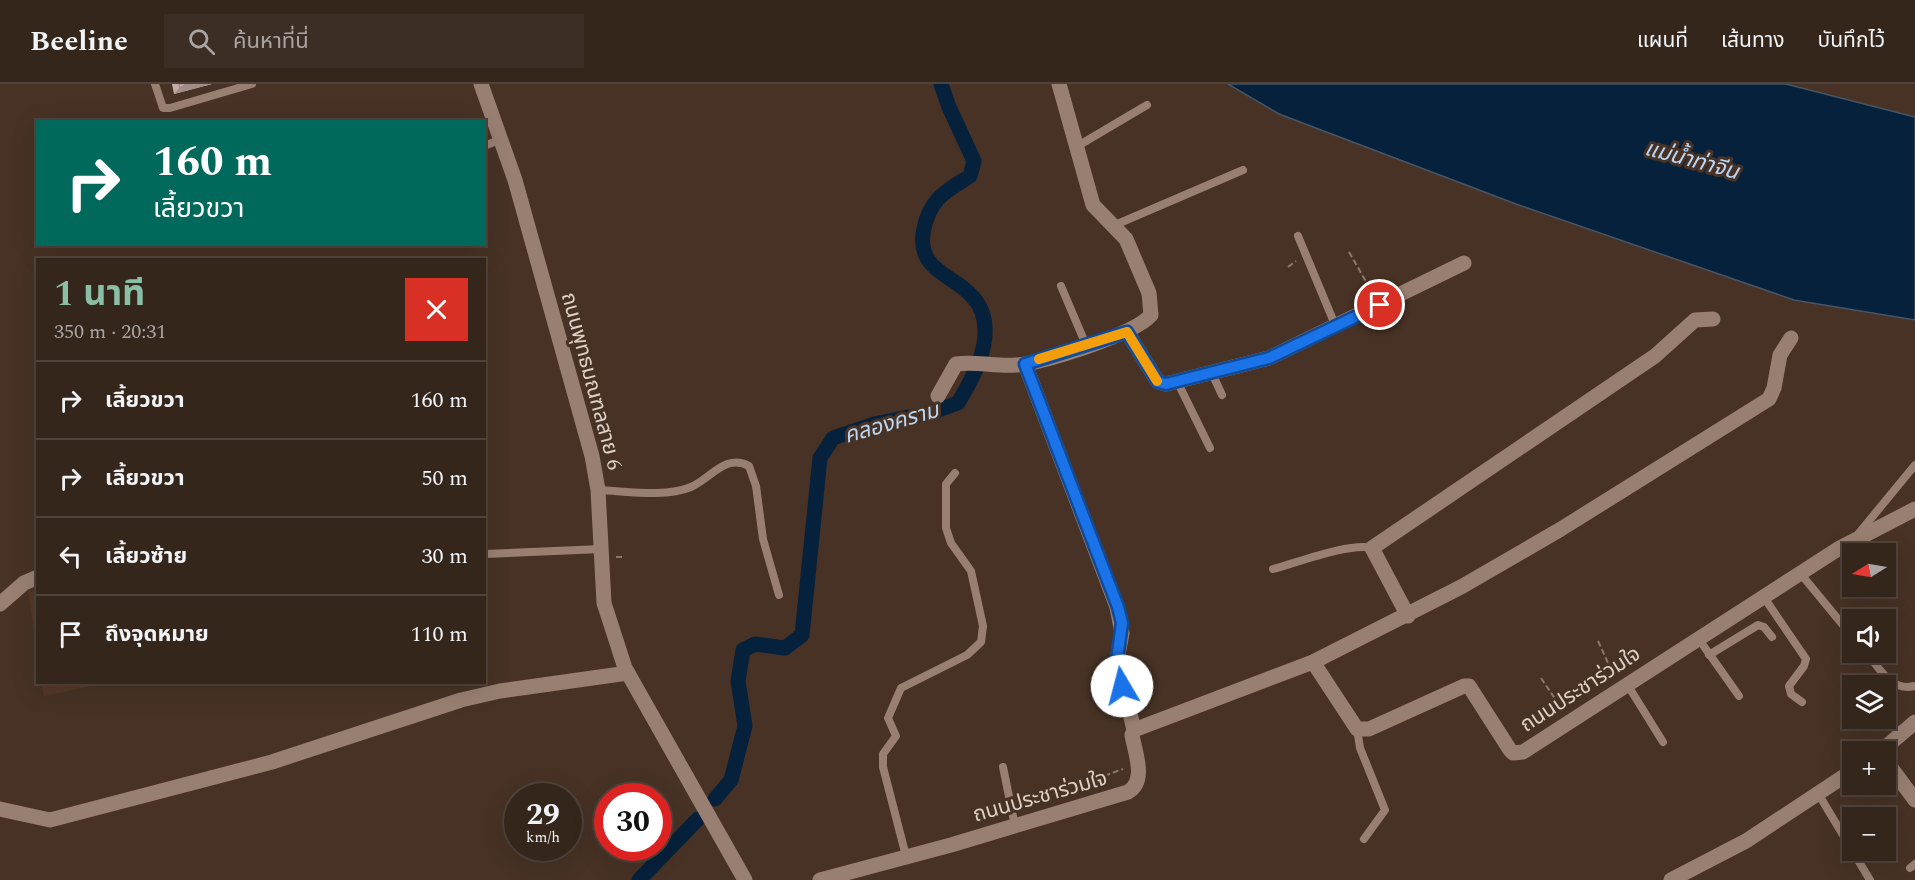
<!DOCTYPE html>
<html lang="th">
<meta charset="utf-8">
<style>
:root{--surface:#35261c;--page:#3d2e25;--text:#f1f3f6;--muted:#aaa5a3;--line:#4f433b;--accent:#8abfa5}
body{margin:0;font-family:Spectral,"Noto Sans Thai",serif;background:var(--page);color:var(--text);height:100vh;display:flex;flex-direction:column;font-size:22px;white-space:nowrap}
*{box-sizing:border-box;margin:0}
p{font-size:20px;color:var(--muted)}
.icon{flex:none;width:33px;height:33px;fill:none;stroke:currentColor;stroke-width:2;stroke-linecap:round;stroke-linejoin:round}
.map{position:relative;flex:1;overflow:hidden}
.sheet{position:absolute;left:36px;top:174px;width:450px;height:426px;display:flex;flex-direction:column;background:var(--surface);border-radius:0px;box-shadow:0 6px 24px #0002,0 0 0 2px var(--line)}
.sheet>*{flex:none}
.hud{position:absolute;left:36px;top:36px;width:450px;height:126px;border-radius:0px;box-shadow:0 6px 24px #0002,0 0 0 2px var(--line);background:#00695c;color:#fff;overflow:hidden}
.needle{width:39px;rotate:259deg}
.controls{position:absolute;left:1842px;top:459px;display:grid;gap:12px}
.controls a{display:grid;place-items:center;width:54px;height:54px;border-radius:0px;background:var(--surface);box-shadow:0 6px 24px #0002,0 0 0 2px var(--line);font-size:30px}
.speed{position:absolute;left:504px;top:699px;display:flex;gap:12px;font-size:30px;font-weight:700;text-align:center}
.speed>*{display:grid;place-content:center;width:78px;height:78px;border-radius:50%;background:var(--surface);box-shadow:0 6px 24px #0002,0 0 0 2px var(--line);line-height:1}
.speed small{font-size:15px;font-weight:400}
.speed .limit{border:9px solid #d22;background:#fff;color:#111}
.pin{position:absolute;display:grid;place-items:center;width:51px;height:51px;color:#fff;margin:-26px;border:3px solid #fff;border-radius:50%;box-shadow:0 2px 6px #0007}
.me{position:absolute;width:66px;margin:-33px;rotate:352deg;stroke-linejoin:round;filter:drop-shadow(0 0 4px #0008)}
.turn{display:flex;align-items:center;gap:21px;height:126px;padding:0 18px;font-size:27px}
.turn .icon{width:78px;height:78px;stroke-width:2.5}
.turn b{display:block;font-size:42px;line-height:51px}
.round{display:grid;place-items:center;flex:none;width:63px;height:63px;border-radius:0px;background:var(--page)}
.overview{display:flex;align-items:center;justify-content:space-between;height:102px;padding:0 18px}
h1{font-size:36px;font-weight:700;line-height:45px;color:var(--accent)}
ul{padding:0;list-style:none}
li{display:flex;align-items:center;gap:18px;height:78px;padding:0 18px;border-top:2px solid var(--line)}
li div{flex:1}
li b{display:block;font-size:22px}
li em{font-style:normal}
header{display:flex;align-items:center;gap:36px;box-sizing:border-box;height:84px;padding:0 30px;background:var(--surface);border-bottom:2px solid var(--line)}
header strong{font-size:28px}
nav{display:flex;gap:33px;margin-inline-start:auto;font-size:21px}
.search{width:420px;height:54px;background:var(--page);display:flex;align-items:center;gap:15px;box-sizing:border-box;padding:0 21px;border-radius:0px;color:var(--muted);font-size:22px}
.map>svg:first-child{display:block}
</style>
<header>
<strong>Beeline</strong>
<div class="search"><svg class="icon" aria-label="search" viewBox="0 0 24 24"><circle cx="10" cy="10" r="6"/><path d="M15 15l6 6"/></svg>ค้นหาที่นี่</div>
<nav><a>แผนที่</a><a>เส้นทาง</a><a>บันทึกไว้</a></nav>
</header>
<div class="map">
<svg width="1915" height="796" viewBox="0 0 1915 796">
<rect width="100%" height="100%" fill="#473225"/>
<path fill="#533827" d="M37,506H38L37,569L28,508Z
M42,599V598L106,599L44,612Z"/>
<path fill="#06213b" stroke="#475666" stroke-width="1.5" d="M1228,0H1786L1915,33V236L1794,216L1516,120L1279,30Z"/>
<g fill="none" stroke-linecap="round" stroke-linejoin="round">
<path stroke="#06213b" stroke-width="15" d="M715,715L731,696L745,642L738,597L743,566L755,560L785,564L802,551L820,374L833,354L874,340L933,328L958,319C973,294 993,259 982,228C968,190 913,194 924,144C931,114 945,108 970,92L974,77L949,23L941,0
M639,796L698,735"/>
<path stroke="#8a786e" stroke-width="2" stroke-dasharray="6 3" stroke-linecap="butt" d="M1349,168L1372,208
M1288,183L1296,177
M1872,464L1876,470
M616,473H624
M1886,483L1889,488
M1598,557L1614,592
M1541,594L1562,625
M1096,695L1123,685"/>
<path stroke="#987f71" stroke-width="8" d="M155,0L163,24H170L252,0
M484,62L502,55
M1076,63L1147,21
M1115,141L1243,86
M1298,152L1336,243
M1061,202L1086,261
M1211,287L1222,311
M1177,297L1210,364
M598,406C627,407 664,414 691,403C710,395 726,369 749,382L756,402L763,455L779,511
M1859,449L1915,381
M484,470L601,465
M1273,485C1296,479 1351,458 1372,464
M1800,489L1852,552
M1763,512L1806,575L1804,582L1789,602L1791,610L1802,618
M1698,554L1739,612
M1866,568C1880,585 1891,608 1915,602
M1709,571L1758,541L1764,543L1772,553
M1627,600L1663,658
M1357,645L1360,664L1385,726L1364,755
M1003,683L1015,742
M1819,711L1870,796
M906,772L883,683V670L896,652L888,634L901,604L967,571L981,558L983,542L971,487L951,459L946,444V400L955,389
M1910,784L1915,780"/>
<path stroke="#987f71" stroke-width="15" d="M1127,248L1158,298L1166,300L1269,274L1464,179
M1025,280L1117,523L1122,549L1117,576L1134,646
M938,312L956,280C976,277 997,283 1017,281C1044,278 1134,251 1151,231L1149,209L1126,155L1093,121L1059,0
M0,520L24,499L38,493
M1408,532L1372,464L1655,272L1695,236L1713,235
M1313,578L1461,503L1561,445L1769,315L1774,304L1780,271L1791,254
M1880,668L1915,638
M1886,677L1915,716
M0,725L50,736L272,678L461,616L500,607L628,589
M1671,796L1746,757L1852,687"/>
<path stroke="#987f71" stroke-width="15" d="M820,796L951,761L1128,708C1147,697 1135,669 1132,651L1134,646L1313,578L1357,645H1369L1464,602H1469L1510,666L1513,669L1523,668L1838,465L1915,425"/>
<path stroke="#987f71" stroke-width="15" d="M481,0L515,96L592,372L598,406L604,519L625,584L745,796"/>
</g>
<path fill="#c8ada6" d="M172,0H212L174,10Z"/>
<path fill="#a38d87" d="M189,0H212L174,10L180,3Z"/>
<path fill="#e9c9c1" stroke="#a38d87" stroke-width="1.5" d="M179,0H189L180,3Z"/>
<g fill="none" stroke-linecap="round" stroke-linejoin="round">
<g stroke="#114b97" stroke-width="15">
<path id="route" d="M1122,602L1117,576L1122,539L1118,523L1025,280L1127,248L1158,298L1166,300L1269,274L1380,221"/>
</g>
<use href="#route" stroke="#1a73e8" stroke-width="10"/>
<path stroke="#f59e0b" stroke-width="10" d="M1039,275L1127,248L1157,297"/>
</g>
<g text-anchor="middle" stroke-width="6" stroke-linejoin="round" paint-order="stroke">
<g font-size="21" fill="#dfd1c9" stroke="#473225">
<text transform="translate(592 297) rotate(75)" y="7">ถนนพุทธมณฑลสาย 6</text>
<text transform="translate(1580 605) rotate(-33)" y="7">ถนนประชาร่วมใจ</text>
<text transform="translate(1040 712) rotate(-16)" y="7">ถนนประชาร่วมใจ</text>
</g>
<g font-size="22" font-style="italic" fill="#bad7f6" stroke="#473225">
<text transform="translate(1692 75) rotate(15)" y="8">แม่น้ำท่าจีน</text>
<text transform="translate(891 338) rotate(-16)" y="8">คลองคราม</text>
</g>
</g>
</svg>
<div class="controls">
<a><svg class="needle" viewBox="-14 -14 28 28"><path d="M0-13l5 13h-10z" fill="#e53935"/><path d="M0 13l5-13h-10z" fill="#aaa5a3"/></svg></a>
<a><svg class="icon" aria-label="sound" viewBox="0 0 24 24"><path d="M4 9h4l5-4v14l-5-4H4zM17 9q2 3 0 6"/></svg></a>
<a><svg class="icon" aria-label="layers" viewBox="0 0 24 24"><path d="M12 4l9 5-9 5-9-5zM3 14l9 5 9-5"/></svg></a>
<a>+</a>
<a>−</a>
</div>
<div class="speed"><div>29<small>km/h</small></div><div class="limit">30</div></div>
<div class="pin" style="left:1380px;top:221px;background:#d93025"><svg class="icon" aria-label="arrive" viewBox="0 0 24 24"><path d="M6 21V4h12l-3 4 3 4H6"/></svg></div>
<svg class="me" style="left:1122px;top:602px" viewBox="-20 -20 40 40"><circle r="19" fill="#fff"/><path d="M0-13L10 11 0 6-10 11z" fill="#1a73e8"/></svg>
<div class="hud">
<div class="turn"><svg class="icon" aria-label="right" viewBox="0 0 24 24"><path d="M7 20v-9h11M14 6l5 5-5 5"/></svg><div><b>160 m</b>เลี้ยวขวา</div></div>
</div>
<section class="sheet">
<div class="overview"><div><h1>1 นาที</h1><p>350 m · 20:31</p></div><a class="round" style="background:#d93025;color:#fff"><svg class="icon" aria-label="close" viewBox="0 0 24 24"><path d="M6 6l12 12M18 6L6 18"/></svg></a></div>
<ul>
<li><svg class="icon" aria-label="right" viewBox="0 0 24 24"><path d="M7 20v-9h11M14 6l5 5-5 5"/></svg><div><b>เลี้ยวขวา</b></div><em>160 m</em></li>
<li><svg class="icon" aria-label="right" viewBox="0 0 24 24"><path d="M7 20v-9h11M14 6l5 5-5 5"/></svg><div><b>เลี้ยวขวา</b></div><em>50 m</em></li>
<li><svg class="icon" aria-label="left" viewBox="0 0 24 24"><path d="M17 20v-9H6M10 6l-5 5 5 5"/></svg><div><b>เลี้ยวซ้าย</b></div><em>30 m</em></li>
<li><svg class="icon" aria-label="arrive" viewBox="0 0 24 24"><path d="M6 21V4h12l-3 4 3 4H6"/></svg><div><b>ถึงจุดหมาย</b></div><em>110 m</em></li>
</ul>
</section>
</div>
